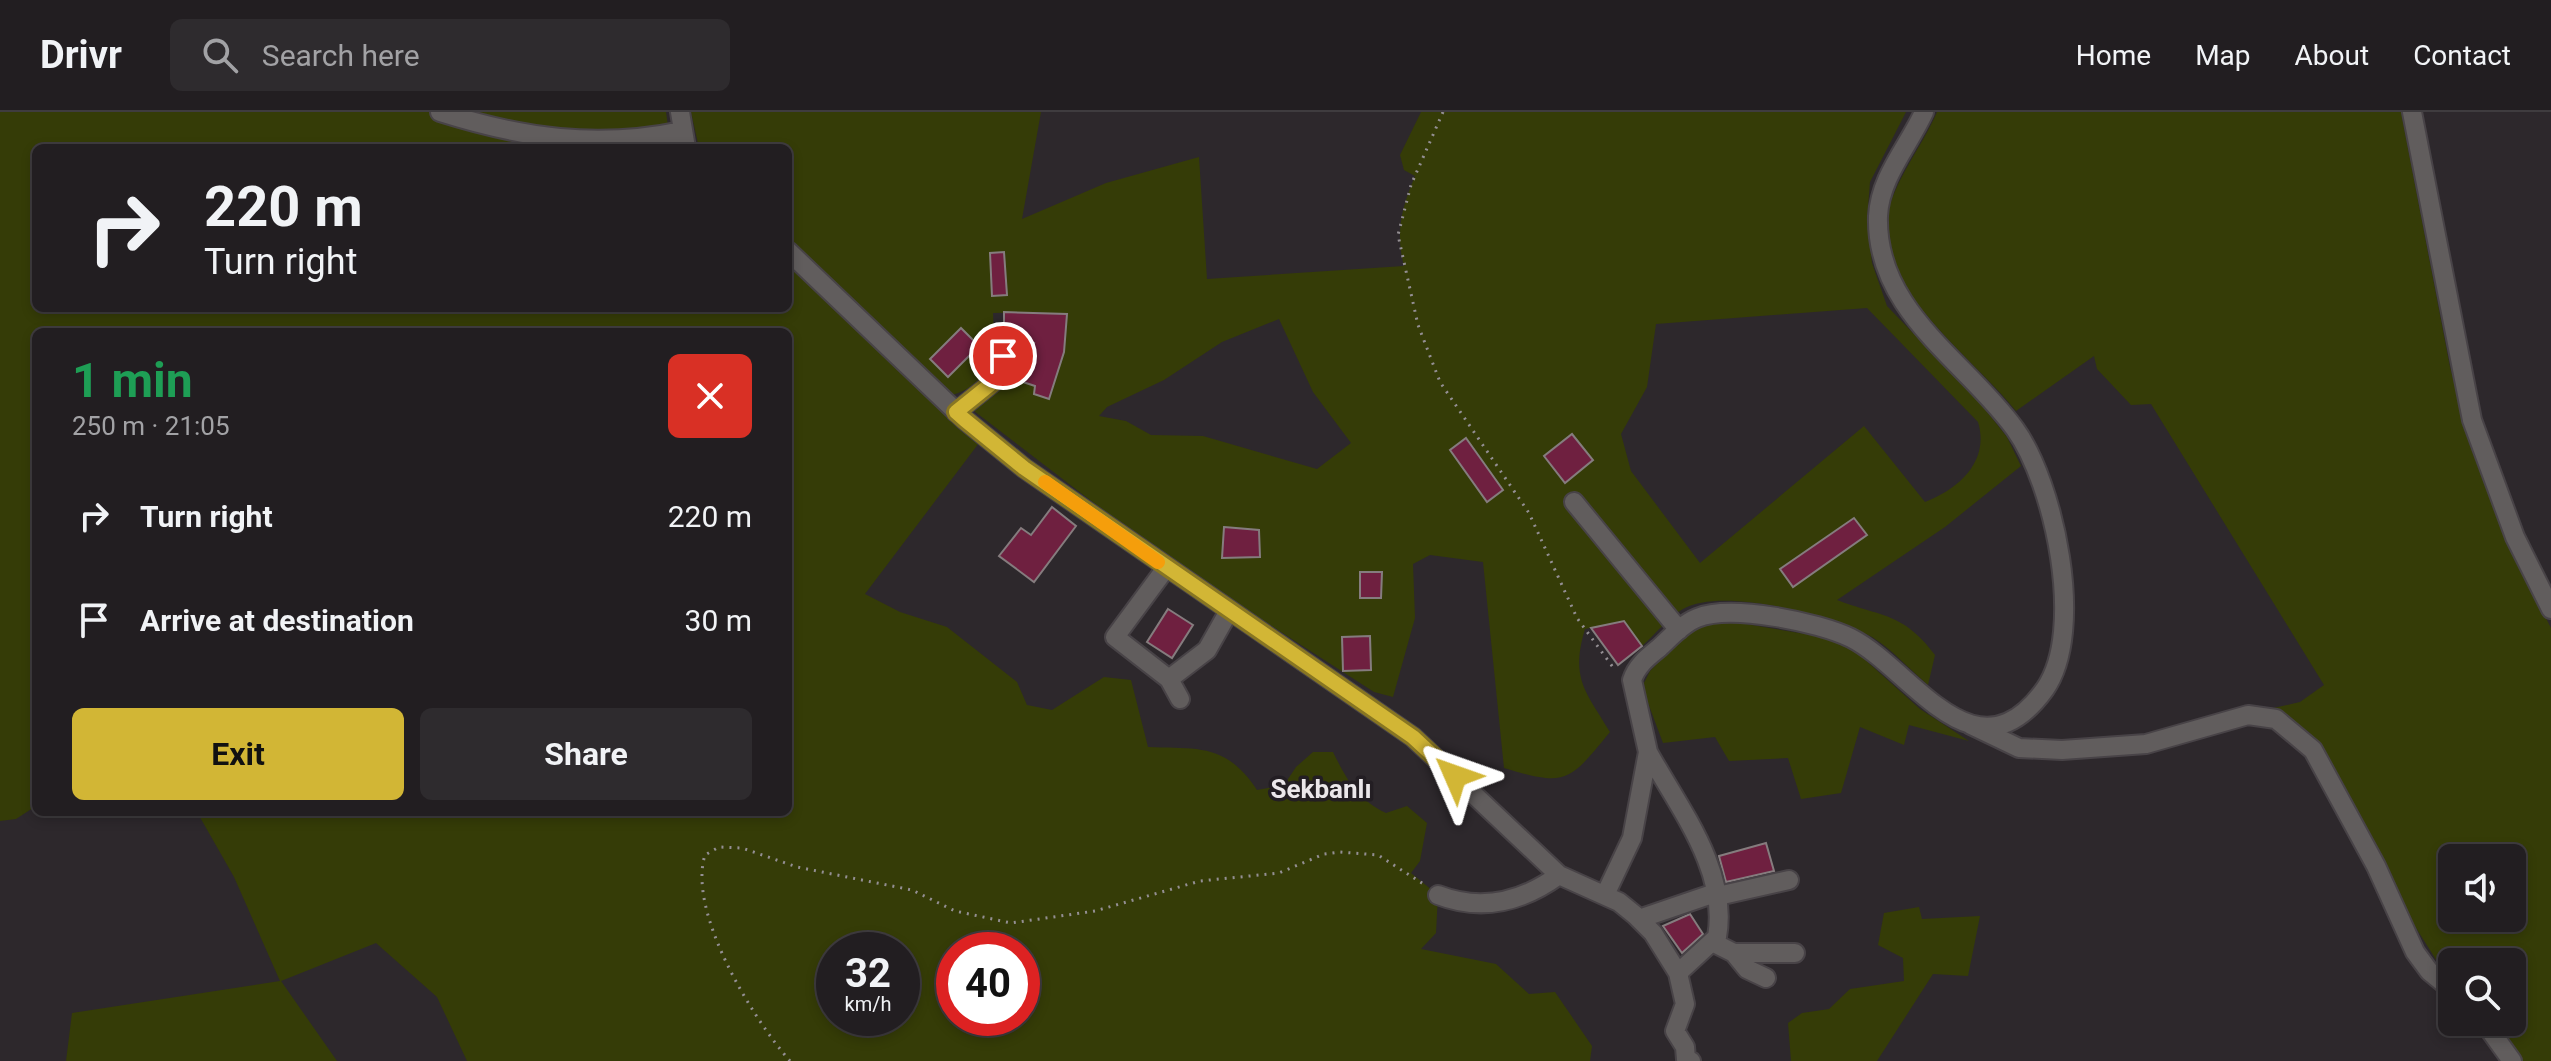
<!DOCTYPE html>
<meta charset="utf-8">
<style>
:root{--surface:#221e21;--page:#2e2b2e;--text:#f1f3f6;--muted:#a2a2a5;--line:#3f3c3f;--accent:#d2b635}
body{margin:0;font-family:Roboto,sans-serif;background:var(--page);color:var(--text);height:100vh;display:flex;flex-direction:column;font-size:30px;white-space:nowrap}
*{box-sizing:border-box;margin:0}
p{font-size:26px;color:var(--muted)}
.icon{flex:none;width:44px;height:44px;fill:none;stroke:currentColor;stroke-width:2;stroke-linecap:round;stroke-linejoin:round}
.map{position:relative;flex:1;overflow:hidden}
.sheet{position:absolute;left:32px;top:216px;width:760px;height:488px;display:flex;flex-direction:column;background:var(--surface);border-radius:12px;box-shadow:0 4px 12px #0003,0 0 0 2px var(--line)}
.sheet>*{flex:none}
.top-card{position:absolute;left:32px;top:32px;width:760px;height:168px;border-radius:12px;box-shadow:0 4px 12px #0003,0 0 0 2px var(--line);background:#221e21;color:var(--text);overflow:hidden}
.buttons{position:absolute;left:2438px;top:732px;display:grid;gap:16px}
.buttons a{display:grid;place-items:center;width:88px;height:88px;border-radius:12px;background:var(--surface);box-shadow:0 4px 12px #0003,0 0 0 2px var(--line);font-size:40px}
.speed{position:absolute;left:816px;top:820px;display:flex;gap:16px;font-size:40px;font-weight:700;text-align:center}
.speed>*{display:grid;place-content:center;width:104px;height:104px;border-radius:50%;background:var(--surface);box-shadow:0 4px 12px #0003,0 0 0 2px var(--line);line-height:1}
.speed small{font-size:20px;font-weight:400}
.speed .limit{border:12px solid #d22;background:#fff;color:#111}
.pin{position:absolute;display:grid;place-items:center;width:68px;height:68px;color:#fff;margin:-34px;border:4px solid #fff;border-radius:50%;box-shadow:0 2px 8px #0007}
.me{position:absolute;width:88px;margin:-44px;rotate:313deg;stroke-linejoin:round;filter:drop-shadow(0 0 6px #0008)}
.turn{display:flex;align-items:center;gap:28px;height:168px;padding:0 40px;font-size:36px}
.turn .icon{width:104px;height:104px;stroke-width:2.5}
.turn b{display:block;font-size:56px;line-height:68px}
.round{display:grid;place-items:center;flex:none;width:84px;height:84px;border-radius:12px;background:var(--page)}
.headline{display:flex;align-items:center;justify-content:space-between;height:136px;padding:0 40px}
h1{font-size:48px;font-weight:700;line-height:60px;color:#1e9e55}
.cta{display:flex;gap:16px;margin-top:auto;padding:16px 40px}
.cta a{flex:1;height:92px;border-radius:12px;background:var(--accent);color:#111;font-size:32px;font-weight:700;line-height:92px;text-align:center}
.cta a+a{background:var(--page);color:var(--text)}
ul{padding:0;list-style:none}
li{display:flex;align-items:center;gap:24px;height:104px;padding:0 40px}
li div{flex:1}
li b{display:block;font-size:30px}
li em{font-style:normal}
header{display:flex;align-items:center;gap:48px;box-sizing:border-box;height:112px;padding:0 40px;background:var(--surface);border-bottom:2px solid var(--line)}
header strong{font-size:38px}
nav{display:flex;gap:44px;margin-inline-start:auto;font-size:28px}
.search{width:560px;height:72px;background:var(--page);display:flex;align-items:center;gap:20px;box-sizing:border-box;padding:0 28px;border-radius:12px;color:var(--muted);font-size:30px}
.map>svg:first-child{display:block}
</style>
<header>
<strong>Drivr</strong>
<div class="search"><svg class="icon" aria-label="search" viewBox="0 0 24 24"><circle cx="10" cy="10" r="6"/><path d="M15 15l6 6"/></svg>Search here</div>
<nav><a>Home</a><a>Map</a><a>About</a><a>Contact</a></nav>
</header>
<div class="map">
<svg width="2551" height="949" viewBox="0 0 2551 949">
<rect width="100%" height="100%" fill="#2d282c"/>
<path fill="#353c07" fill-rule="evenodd" d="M0,0H666L671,36H36V196H788V149L979,331L865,482L900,500L947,515L1017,570L1027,593L1052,598L1104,565L1131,568L1148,635C1198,637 1226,631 1257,678L1284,673L1296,655L1313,640H1333C1347,668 1357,687 1386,701L1407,694L1427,711L1420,749L1411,761L1438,783L1436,821L1421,837L1496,852L1529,882L1555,880L1592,934L1590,949H467L437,885L376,831L281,869L337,949H66L72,901L280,869L234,765L197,700H788V220H36V694L16,707L0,709ZM834,838H902V906H834ZM954,838H1022V906H954Z
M691,0H1041L1022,107L1106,71L1199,45L1207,167L1404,154C1395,120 1402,95 1415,64L1404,58L1400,43L1421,0H1906L1870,70L1867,108L1872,151L1887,194L1980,291L2007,325L2021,354L1945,415L1837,488C1881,505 1903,500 1935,543L1928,573C1910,558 1892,537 1872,525C1833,504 1723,474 1683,497C1668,505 1655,523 1642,534L1624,509L1585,517C1570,567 1586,580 1610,620C1569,670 1567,675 1504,656L1483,450L1430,443L1413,452L1415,506L1393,585L1374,580L1163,444L974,299L1008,267L1010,252L1039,233L1041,200L993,201C995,241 995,270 952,283L788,126V36H699ZM1004,140L1007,182L992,183L990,141ZM1867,196L1978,310C1990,349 1959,377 1925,390L1864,314L1700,451L1631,359L1621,322L1647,275L1656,212ZM1279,207L1313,280L1351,331L1317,357L1203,324L1151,323L1126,309L1099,304L1107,295L1164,268L1222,230Z
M1937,0H2401L2450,255L2469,331L2506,428L2551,516V949H2521L2494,910H2512V850H2452V868L2445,862L2411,808L2328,646L2309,620L2269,597L2300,590L2324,573L2151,292L2131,293L2097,257L2094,244L2016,299C1978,250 1874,175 1887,105C1894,68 1922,35 1937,0ZM2452,746H2512V806H2452Z
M1728,509L1829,526L1853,537L1920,597L1969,629L1909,613L1904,633L1860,615L1841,681L1801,687L1788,646L1729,649L1715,625L1663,631L1645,583L1644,571L1650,559L1692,516Z
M1919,795L1922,807L1980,804L1968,864L1933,862L1877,949H1791L1788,911L1802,901L1829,897L1850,877L1904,869L1903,846L1878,833L1884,801Z"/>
<path fill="#6f2040" stroke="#857c7e" stroke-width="2" d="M1004,140L1007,183L992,184L990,141Z
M1004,200L1067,202L1064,240L1049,287L1034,282L1035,274L1023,270L1034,231H1004Z
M961,216L979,234L948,265L930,247Z
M1572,322L1593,348L1565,371L1544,344Z
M1466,326L1503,378L1487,390L1450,338Z
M1052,395L1076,414L1034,470L999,444L1021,416L1031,423Z
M1854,406L1867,423L1793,475L1780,457Z
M1224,415L1259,418L1260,445L1222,446Z
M1360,460H1382L1381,486H1360Z
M1168,497L1193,513L1172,546L1147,530Z
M1624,509L1642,534L1618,553L1591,516Z
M1370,524L1371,558L1343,559L1342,525Z
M1766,731L1774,759L1726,770L1719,744Z
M1690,802L1703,822L1682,841L1663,814Z"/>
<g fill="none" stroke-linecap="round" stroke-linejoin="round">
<g stroke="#484347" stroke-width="22">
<path id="minor" d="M440,0C522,26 597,37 682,19
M680,0L686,36
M2412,0L2472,308L2515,425L2551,497
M788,139L965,308L1024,356L1413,625L1559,763L1619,790L1635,803L1653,821L1678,861L1717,825C1729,759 1679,696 1648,640
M956,300L992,271L1003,244
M1574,390L1679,518
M1166,456L1115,525L1169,567L1207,538L1229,499
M1169,567L1180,587
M1971,613L2019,636L2062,638L2146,632L2248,603L2276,607L2313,638L2376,754L2415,840L2429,859L2452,878
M1438,783C1482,800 1522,790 1559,763
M1605,783L1632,726L1648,640L1632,568C1637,553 1648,545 1659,536C1670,526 1682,512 1697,506C1731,492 1818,510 1851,526C1912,557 1975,674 2045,577C2086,518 2054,371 2015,317C1966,249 1875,199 1878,104C1880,65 1908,35 1924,0
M1718,784L1789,768
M1639,807L1718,780
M1714,831L1734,841H1795
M1734,841L1747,857L1766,866
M1678,861L1685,892L1675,919L1685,935L1686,947L1691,949
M2484,910L2512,949"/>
</g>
<path stroke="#948f93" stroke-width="3" stroke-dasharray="2 6" stroke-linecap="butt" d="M1443,0L1411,73L1398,123L1418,213L1440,270L1529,401L1577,506L1615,558
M790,949C753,907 687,800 705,743L719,735L742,736L797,755L912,778L955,799L1011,811L1095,799L1200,769L1279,761L1324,742L1340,740L1378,743L1425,773"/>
<use href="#minor" stroke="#615d5d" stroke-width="18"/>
</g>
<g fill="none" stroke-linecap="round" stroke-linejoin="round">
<g stroke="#887622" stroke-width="20">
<path id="route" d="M1003,244L992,271L956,300L965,308L1024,356L1413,625L1455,664"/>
</g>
<use href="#route" stroke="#d2b635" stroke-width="14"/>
<path stroke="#f59e0b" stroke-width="14" d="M1045,370L1158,450"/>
</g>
<g text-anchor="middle" stroke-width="7" stroke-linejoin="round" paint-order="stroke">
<g font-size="26" font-weight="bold" fill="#ebe7ea" stroke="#231e23">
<text x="1321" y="686">Sekbanlı</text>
</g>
</g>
</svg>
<div class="buttons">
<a><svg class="icon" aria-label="sound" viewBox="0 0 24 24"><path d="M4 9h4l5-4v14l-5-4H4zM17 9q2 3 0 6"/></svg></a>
<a><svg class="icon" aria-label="search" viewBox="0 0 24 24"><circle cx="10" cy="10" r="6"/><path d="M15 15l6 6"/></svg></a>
</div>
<div class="speed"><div>32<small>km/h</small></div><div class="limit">40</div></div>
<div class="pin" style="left:1003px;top:244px;background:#d93025"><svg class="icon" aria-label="arrive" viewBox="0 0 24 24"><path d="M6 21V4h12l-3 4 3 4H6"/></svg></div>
<svg class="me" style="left:1455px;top:664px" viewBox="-20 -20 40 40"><path d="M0-17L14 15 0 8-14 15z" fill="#d2b635" stroke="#fff" stroke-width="4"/></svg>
<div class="top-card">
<div class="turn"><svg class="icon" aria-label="right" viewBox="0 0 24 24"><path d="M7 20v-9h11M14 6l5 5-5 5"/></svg><div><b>220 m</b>Turn right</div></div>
</div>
<section class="sheet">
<div class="headline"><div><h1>1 min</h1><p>250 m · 21:05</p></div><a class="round" style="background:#d93025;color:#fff"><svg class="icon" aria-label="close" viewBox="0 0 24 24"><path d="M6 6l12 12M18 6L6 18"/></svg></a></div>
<ul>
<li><svg class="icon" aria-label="right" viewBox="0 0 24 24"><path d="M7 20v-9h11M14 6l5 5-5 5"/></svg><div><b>Turn right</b></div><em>220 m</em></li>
<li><svg class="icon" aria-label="arrive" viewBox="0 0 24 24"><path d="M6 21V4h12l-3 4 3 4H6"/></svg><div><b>Arrive at destination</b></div><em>30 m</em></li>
</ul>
<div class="cta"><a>Exit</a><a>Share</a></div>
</section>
</div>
